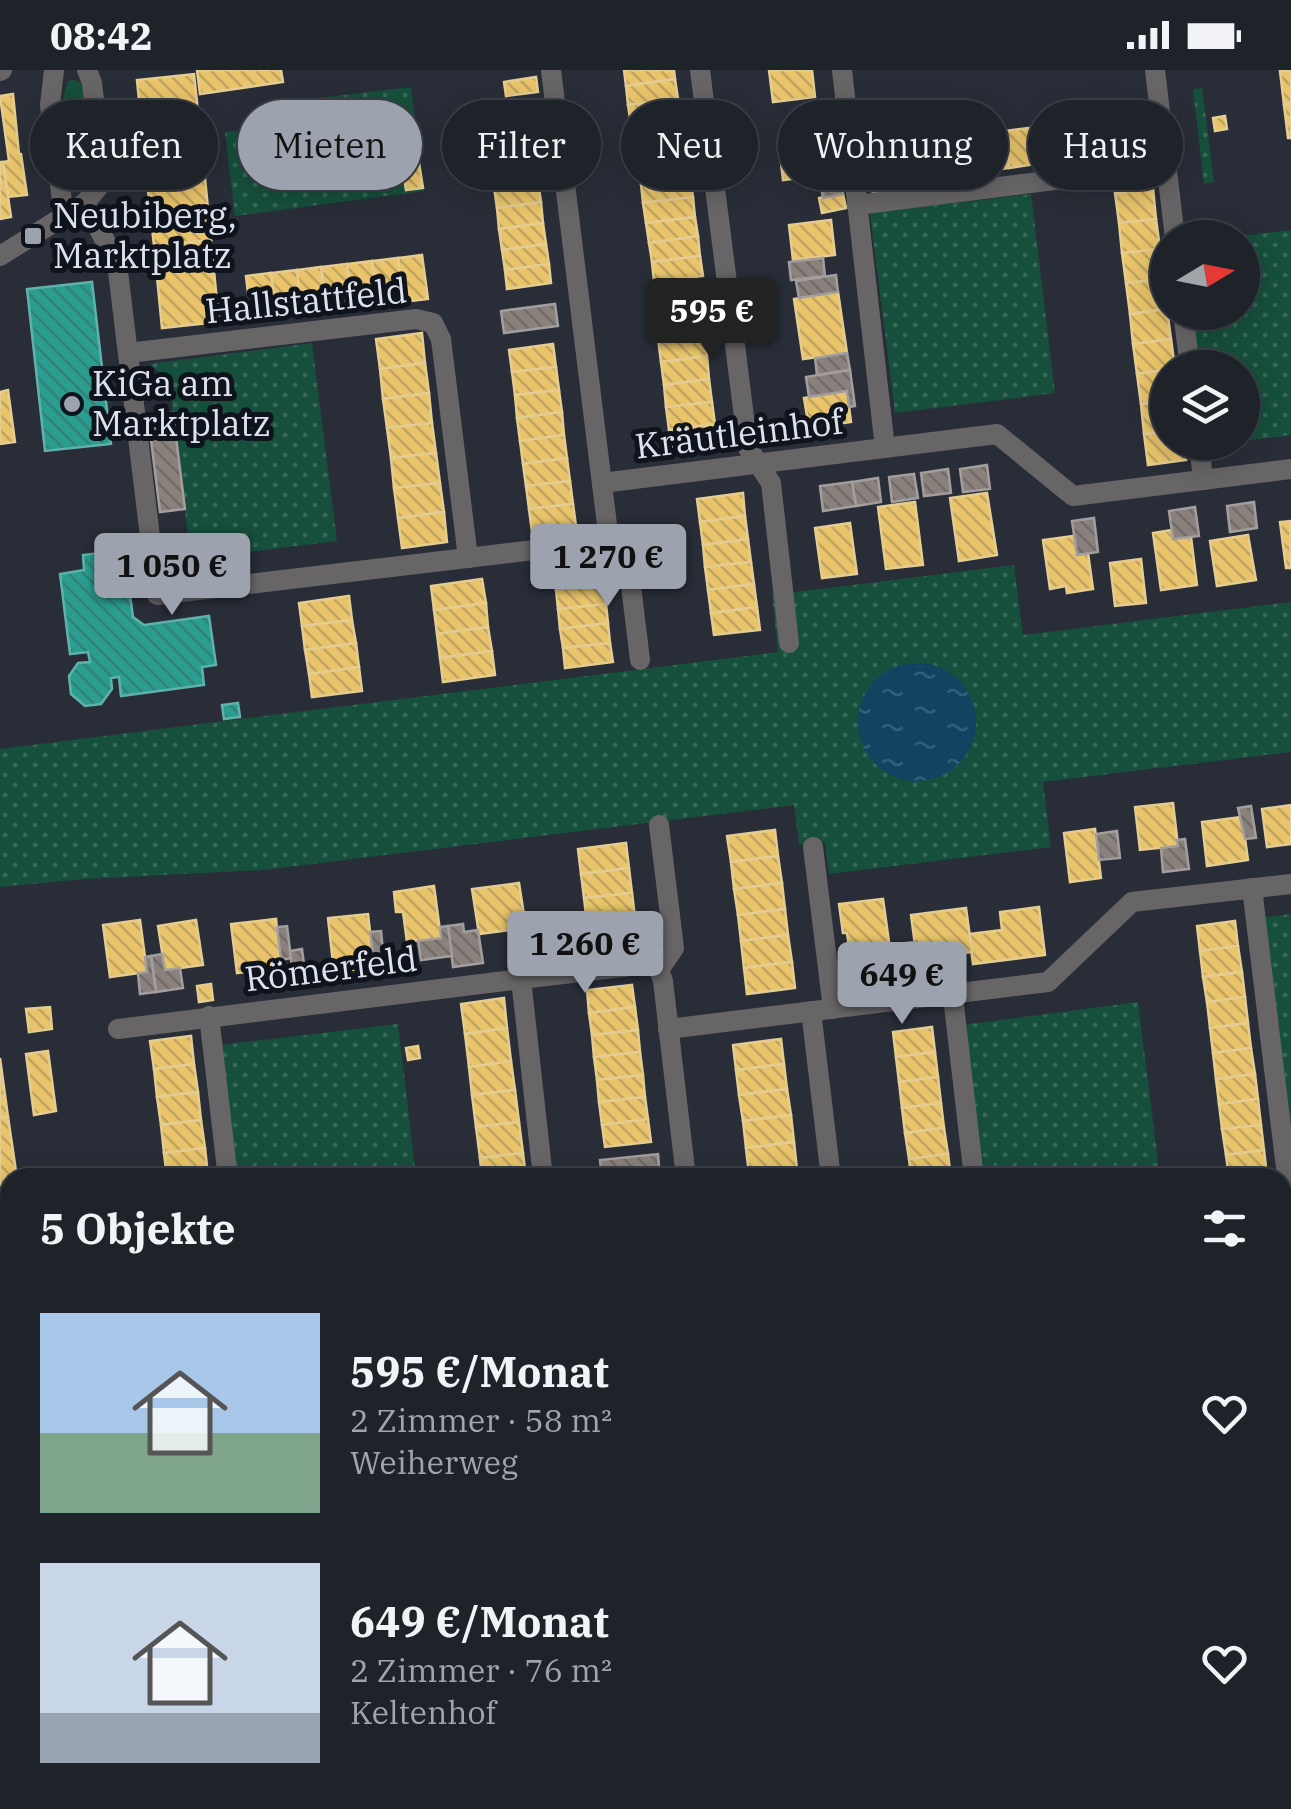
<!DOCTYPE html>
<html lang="de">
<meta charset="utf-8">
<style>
:root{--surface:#1e2229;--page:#2b2f35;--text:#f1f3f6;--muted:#a1a4a8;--line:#3c3f46;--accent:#9da3ae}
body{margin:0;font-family:"IBM Plex Serif",serif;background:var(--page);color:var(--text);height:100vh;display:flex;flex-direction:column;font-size:38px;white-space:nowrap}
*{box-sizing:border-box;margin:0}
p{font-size:32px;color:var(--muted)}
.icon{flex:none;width:55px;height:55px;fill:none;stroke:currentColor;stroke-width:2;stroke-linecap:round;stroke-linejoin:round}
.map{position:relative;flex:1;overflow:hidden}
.sheet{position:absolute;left:0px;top:1098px;width:1292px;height:642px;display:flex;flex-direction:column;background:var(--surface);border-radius:30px 30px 0 0;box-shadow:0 5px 25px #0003,0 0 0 2px var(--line)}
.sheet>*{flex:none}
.guide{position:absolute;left:30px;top:30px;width:1232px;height:90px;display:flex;gap:20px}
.needle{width:65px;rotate:80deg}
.controls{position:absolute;left:1150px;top:150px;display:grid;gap:20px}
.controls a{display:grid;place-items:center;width:110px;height:110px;border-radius:50%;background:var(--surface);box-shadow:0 5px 25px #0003,0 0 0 2px var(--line);font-size:50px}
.price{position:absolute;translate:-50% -85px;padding:0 22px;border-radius:10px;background:var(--accent);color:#111;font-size:32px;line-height:65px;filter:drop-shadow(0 2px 5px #0008)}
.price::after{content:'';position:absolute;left:50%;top:60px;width:30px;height:22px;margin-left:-15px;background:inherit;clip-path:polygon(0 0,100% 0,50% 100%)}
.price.current{background:#222;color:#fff}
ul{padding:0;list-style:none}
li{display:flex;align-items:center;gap:30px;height:250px;padding:0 40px}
li span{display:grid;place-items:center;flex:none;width:280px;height:200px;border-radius:0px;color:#555}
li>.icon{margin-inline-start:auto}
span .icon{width:120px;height:120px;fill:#fffc;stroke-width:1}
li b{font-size:42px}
h2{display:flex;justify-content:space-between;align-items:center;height:120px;padding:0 40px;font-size:42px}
.pill{padding:0 35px;border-radius:45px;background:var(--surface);box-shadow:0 5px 25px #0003,0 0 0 2px var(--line);font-size:35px;line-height:90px}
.pill.current{background:var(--accent);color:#111}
.status{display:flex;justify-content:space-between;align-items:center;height:70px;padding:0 50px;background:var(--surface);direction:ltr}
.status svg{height:28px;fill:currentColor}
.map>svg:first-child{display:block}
.grass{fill:#164f3c}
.park{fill:url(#park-dots)}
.water{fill:url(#water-ripples)}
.homes{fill:url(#homes-back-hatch);stroke:#e5cd92;stroke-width:2.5}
.schools{fill:url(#schools-back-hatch);stroke:#5fb2ac;stroke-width:2.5}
.industry{fill:url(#industry-back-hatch);stroke:#a39e9e;stroke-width:2.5}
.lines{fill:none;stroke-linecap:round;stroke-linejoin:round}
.minor{stroke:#686567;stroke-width:20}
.poi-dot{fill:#9da3ae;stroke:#0f141c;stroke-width:4}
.labels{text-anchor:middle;stroke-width:10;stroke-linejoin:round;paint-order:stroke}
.poi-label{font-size:35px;fill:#dce3ee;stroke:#0f141c;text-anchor:start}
.street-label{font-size:35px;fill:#dce3ee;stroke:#0f141c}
</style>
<div class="status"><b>08:42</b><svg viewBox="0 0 49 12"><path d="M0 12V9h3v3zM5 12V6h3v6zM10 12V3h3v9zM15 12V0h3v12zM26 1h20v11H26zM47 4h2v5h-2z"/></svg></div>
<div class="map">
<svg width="1291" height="1739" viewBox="0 0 1291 1739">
<defs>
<pattern id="park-dots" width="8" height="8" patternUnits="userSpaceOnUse" patternTransform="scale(2.5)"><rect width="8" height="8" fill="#164f3c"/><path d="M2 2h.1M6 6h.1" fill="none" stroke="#376858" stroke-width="1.8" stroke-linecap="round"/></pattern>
<pattern id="water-ripples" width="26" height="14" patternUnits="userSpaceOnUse" patternTransform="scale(2.5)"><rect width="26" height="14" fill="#124461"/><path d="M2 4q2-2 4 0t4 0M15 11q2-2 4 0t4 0" fill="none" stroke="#345f78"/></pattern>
<pattern id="homes-back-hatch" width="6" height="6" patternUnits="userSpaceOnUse" patternTransform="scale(2.5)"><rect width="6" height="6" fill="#e9c46a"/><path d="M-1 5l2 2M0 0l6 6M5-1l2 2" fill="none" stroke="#bfa461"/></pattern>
<pattern id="schools-back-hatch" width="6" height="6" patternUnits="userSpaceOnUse" patternTransform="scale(2.5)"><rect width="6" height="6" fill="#2a9d8f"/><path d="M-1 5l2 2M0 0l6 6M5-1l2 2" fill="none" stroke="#318279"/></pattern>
<pattern id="industry-back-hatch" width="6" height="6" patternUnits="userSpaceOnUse" patternTransform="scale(2.5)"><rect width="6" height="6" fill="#8a817c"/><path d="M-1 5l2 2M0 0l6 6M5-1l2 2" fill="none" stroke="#716c69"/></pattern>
</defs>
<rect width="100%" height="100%" fill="#282d37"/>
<g class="grass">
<polygon points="75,10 84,15 92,93 91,104 75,111 71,105 61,36 68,11"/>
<polygon points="771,1730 1278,1730 1278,1739 772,1739"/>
</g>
<g class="park">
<polygon points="411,17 424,121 235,146 225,62 277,56 275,33"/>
<polygon points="1202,18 1214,112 1204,114 1193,19"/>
<polygon points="1031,124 1055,323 895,343 870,143"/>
<polygon points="1291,160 1291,365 1243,371 1242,298 1199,297 1192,243 1242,242 1242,168 1233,167"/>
<polygon points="312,273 337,471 191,489 169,312 150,294"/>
<polygon points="1014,495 1023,565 1291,532 1291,682 1043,712 1051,777 829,804 825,772 799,775 794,735 263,800 85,809 0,817 0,679 778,582 772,525"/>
<polygon points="1291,844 1291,1056 1265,847"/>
<polygon points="1138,932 1160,1107 981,1107 962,955"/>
<polygon points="398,954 416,1107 236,1107 220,975"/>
</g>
<circle class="water" cx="917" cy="652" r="59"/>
<g class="homes">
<polygon points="197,0 281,0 283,12 200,24"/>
<polygon points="624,0 674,0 675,9 626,16"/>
<polygon points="769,0 812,0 815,27 773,32"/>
<polygon points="1291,0 1291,34 1284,35 1280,1"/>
<polygon points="194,4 203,87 145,93 137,10"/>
<polygon points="536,7 538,22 506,26 504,12"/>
<polygon points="675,9 678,29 628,35 626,16"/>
<polygon points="13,24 19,84 21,84 27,125 8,127 3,92 9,91 0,26"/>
<polygon points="678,29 680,48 631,55 628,35"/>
<polygon points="527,32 530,50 486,56 483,38"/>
<polygon points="1291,34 1291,68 1288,68 1284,35"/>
<polygon points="1225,46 1227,59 1215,61 1213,48"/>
<polygon points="680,48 683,68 634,74 631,55"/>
<polygon points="1105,49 1109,85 1076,89 1071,53"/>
<polygon points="530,50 532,70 489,76 486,56"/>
<polygon points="1071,53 1076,89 1042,93 1038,57"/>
<polygon points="1038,57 1042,93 1009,98 1004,61"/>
<polygon points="752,59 753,68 735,71 734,62"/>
<polygon points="1004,61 1009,98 975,102 971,66"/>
<polygon points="734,62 740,104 725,106 720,63"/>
<polygon points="971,66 975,102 942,106 937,70"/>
<polygon points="683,68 686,88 637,94 634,74"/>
<polygon points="532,70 535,90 491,96 489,76"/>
<polygon points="820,70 824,105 783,110 779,75"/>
<polygon points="937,70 942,106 908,110 904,74"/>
<polygon points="203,87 211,170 154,176 145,93"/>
<polygon points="688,87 690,107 641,114 638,94"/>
<polygon points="535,90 538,111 494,117 491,96"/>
<polygon points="0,92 3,92 11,147 0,149"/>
<polygon points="419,93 423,118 406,120 402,95"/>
<polygon points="690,107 693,127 643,133 641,114"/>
<polygon points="538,111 541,132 497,138 494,117"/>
<polygon points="1153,118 1156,149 1119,153 1115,123"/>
<polygon points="843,124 846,138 822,143 819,128"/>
<polygon points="693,127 695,147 646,153 643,133"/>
<polygon points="541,132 543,153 499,159 497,138"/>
<polygon points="695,147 698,166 649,173 646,153"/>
<polygon points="1156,149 1160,179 1122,183 1119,153"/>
<polygon points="831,150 835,185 793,190 789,155"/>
<polygon points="543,153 546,174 502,180 499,159"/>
<polygon points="698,166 700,186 652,192 649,173"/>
<polygon points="211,170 219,252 162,258 154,176"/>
<polygon points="546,174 549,194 505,200 502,180"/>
<polygon points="1160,179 1164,209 1126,213 1122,183"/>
<polygon points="422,185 428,229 402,232 398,188"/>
<polygon points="700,186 703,206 654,212 652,192"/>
<polygon points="398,188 402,232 377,235 372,191"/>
<polygon points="372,191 377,235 352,238 347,194"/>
<polygon points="347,194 352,238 327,241 321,197"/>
<polygon points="549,194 551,213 507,219 505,200"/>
<polygon points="321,197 327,241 301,243 297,200"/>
<polygon points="297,200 301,243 276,246 271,203"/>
<polygon points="271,203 276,246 251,249 246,206"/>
<polygon points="1164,209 1167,239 1130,244 1126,213"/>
<polygon points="838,222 847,283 803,289 794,229"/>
<polygon points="1167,239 1171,269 1133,274 1130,244"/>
<polygon points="701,241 704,264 658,269 655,247"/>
<polygon points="422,263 425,293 380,299 376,269"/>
<polygon points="704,264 707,286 661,292 658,269"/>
<polygon points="1171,269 1175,298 1137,304 1133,274"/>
<polygon points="553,274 556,297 512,302 509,280"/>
<polygon points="707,286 709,309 664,315 661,292"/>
<polygon points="425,293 429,323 383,329 380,299"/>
<polygon points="556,297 559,320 515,325 512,302"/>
<polygon points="1168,300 1168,331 1141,334 1137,304"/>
<polygon points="709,309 712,332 666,337 664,315"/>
<polygon points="8,320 15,372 0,374 0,322"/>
<polygon points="559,320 562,342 517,348 515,325"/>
<polygon points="847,321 851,352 809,358 804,328"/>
<polygon points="429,323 432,353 387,358 383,329"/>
<polygon points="1168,331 1168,362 1144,364 1141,334"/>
<polygon points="712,332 715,354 669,360 666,337"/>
<polygon points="562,342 564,365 520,371 517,348"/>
<polygon points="432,353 436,383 391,388 387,358"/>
<polygon points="715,354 718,377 672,383 669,360"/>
<polygon points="1168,362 1168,372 1184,372 1186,390 1148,395 1144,364"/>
<polygon points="564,365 567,388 523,394 520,371"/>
<polygon points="436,383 440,413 394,418 391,388"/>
<polygon points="567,388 570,411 526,416 523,394"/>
<polygon points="570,411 573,434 529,439 526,416"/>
<polygon points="440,413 444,442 398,448 394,418"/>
<polygon points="743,423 745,446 700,452 697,429"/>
<polygon points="987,423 997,485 959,491 950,428"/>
<polygon points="915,432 923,495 886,499 878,437"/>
<polygon points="573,434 576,456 532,462 529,439"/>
<polygon points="444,442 447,472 402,478 398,448"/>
<polygon points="745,446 748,469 703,475 700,452"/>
<polygon points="1290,451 1291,498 1286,498 1280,452"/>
<polygon points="850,453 857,504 822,508 815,458"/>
<polygon points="1172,460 1173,469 1191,467 1197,515 1161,520 1153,463"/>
<polygon points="1248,465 1256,510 1217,516 1210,471"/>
<polygon points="1074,466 1077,485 1088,483 1093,519 1067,523 1066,516 1050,519 1043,470"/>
<polygon points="748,469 751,492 705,497 703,475"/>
<polygon points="1141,489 1146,533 1115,536 1110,493"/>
<polygon points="751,492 754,514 708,520 705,497"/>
<polygon points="601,495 603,514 556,520 554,500"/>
<polygon points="482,509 486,533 434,540 431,516"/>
<polygon points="603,514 606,534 558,539 556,520"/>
<polygon points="754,514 757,537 711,543 708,520"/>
<polygon points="349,526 352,550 302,556 299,533"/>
<polygon points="486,533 488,557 437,564 434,540"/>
<polygon points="606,534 608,553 560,559 558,539"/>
<polygon points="757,537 760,560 714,565 711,543"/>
<polygon points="352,550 356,573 305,580 302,556"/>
<polygon points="608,553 610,573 563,578 560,559"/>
<polygon points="488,557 492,581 440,588 437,564"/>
<polygon points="356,573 359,597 309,604 305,580"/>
<polygon points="610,573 613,592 565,598 563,578"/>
<polygon points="492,581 495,605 443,612 440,588"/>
<polygon points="359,597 362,621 312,627 309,604"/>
<polygon points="1173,733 1178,776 1140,780 1135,737"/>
<polygon points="1291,735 1291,774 1267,777 1262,739"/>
<polygon points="1242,747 1248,790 1207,796 1202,752"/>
<polygon points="1095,759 1101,808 1070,812 1064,763"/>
<polygon points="775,760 778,786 731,792 727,766"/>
<polygon points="626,773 629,798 581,804 578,779"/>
<polygon points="778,786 782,813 734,819 731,792"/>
<polygon points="629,798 632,823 584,828 581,804"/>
<polygon points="519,813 526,858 479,864 472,819"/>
<polygon points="782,813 785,839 738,845 734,819"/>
<polygon points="434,816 441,868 407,872 403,842 396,842 394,822"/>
<polygon points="632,823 635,847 587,853 584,828"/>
<polygon points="883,829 889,872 849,877 847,863 843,863 839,834"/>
<polygon points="1039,837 1045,885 973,894 969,864 1002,860 1000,842"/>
<polygon points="966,838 972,882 917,890 911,845"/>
<polygon points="785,839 788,865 741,871 738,845"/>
<polygon points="368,844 374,897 334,902 328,848"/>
<polygon points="635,847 638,872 590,878 587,853"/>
<polygon points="276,849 281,898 237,903 231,854"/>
<polygon points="140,850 147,902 110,907 103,855"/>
<polygon points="196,850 203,895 165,900 158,856"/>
<polygon points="1235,851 1238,876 1200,881 1197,856"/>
<polygon points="788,865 792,892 744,898 741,871"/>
<polygon points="1238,876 1242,902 1203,907 1200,881"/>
<polygon points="792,892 795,918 747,924 744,898"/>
<polygon points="273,901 275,916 253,918 252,903"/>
<polygon points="1242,902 1245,927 1207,932 1203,907"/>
<polygon points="211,914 213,930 199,932 197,916"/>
<polygon points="632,915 635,937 589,943 587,920"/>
<polygon points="1245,927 1248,953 1210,958 1207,932"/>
<polygon points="504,928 507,958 465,964 461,934"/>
<polygon points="50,937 52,959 29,962 26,939"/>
<polygon points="635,937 638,960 592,965 589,943"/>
<polygon points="1248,953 1251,978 1213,983 1210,958"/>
<polygon points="932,957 935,982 896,987 893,962"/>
<polygon points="507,958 511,991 469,997 465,964"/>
<polygon points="638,960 640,982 594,987 592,965"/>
<polygon points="191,966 194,994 154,999 150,971"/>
<polygon points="781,969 784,994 736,1000 733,975"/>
<polygon points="418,976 420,988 408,990 406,978"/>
<polygon points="1251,978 1255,1004 1216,1009 1213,983"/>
<polygon points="48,981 56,1041 34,1045 26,984"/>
<polygon points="640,982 643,1005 597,1010 594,987"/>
<polygon points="935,982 938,1007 899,1012 896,987"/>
<polygon points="0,988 8,1047 0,1048"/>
<polygon points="511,991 515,1020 472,1025 469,997"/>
<polygon points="194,994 198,1022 157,1027 154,999"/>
<polygon points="784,994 787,1019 739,1025 736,1000"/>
<polygon points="1255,1004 1258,1029 1219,1034 1216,1009"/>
<polygon points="643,1005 645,1027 599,1032 597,1010"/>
<polygon points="938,1007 941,1033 902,1038 899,1012"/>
<polygon points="787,1019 791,1045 743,1051 739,1025"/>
<polygon points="515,1020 519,1052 476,1057 472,1025"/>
<polygon points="198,1022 201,1050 161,1055 157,1027"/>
<polygon points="645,1027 648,1049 602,1055 599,1032"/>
<polygon points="1258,1029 1261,1055 1222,1059 1219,1034"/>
<polygon points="941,1033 944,1058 905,1063 902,1038"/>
<polygon points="791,1045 794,1072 746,1078 743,1051"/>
<polygon points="8,1047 17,1108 10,1108 10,1121 0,1122 0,1048"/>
<polygon points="648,1049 651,1072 605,1077 602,1055"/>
<polygon points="201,1050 205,1078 164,1083 161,1055"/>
<polygon points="519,1052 523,1083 480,1088 476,1057"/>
<polygon points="1261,1055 1264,1080 1226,1085 1222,1059"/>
<polygon points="944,1058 948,1084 909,1089 905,1063"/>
<polygon points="794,1072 797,1099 749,1105 746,1078"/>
<polygon points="205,1078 208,1105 167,1108 164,1083"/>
<polygon points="1264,1080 1267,1106 1229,1108 1226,1085"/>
<polygon points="523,1083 526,1108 482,1108 480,1088"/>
<polygon points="948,1084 951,1108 911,1108 909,1089"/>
<polygon points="797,1099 798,1108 750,1108 749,1105"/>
<polygon points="10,1121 10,1201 0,1203 0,1122"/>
<polygon points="10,1201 10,1276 0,1278 0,1203"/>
<polygon points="10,1276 10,1354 0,1355 0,1278"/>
<polygon points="1291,1340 1291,1373 1284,1374 1282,1341"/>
<polygon points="10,1354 10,1422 0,1424 0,1355"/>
<polygon points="4,1612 10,1612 10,1730 59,1730 60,1739 8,1739"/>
<rect x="300" y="1730" width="49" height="9"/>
<polygon points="433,1730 481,1730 481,1739 434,1739"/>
<rect x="568" y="1730" width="47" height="9"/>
<polygon points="647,1730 665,1730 666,1739 647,1739"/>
</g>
<g class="schools">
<polygon points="92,212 111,374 45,381 27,219"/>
<polygon points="124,480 133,547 144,555 209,546 216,595 202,597 204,615 121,626 119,607 111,608 112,619 101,634 85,636 71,624 69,606 78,593 90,592 88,582 70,584 60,504 84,500 83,485"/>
<polygon points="238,633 240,647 224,649 222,635"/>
</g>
<g class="industry">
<polygon points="886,44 895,121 873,124 863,46"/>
<polygon points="841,114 843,124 823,128 821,117"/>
<polygon points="823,188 825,206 791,210 789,192"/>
<polygon points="836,205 838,222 799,228 796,211"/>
<polygon points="555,234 558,256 504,263 501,241"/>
<polygon points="847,283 850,300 817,305 815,288"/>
<polygon points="850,300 855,336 849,337 847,321 809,327 806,307"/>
<polygon points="173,343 185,439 160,442 148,346"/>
<polygon points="987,395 990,419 963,422 960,399"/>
<polygon points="948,399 951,423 924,426 921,403"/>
<polygon points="914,404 918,428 892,432 889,407"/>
<polygon points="878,408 881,432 856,436 852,412"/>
<polygon points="852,412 856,436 823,441 820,416"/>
<polygon points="1254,432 1257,458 1230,462 1227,436"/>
<polygon points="1195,437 1199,466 1173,469 1169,441"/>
<polygon points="1094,448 1098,482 1077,485 1072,451"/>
<polygon points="1251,736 1256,768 1245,769 1238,738"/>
<polygon points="1117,761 1120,788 1099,790 1096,764"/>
<polygon points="1185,769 1189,799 1163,802 1161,778 1178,776 1177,770"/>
<polygon points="463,854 464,862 478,860 483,893 453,897 448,856"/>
<polygon points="287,856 291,888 281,890 277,857"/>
<polygon points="448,856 452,886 421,890 418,871 441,868 440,857"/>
<polygon points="381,861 384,891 374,892 370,862"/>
<polygon points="914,872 918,899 888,903 884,876"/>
<polygon points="302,879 305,903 293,905 290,881"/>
<polygon points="162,884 165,900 180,898 183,918 156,922 151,886"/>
<polygon points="151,886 156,922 140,924 138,903 147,902 145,887"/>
<polygon points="658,1084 660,1108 602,1108 600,1090"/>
</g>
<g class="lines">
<g class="minor">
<polyline points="54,0 50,35 64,147"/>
<polyline points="551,0 609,471 627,483 640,590"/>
<polyline points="700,0 748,378 771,413 789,573"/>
<polyline points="842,0 885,378"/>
<polyline points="1155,0 1175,168"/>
<polyline points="0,1 2,0"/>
<polyline points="85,133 117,193 157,525 609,471"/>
<polyline points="857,135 1166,96"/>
<polyline points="0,186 85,133 100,115 101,90 92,13 87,0"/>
<polyline points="1183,242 1190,298"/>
<polyline points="128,283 416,249 433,253 441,269 468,488"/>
<polyline points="1199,372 1203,410"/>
<polyline points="602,413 997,364 1073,426 1291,399"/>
<polyline points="659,755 674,878 659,900 663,911 686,1108"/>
<polyline points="813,777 833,939"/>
<polyline points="1252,818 1291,1139"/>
<polyline points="521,909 648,894 659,900"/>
<polyline points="953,927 974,1108"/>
<polyline points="811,941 831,1108"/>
<polyline points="209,946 228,1108"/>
<polyline points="118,959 521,909 543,1108"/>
<polyline points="668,959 1048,912 1132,832 1291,814"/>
<polyline points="1282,1262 1291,1261"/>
<polyline points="0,1531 10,1534"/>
<polyline points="732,1730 733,1739"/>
</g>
</g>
<g class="poi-dot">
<rect x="23" y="156" width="20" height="20" rx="5"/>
<circle cx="72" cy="334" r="10"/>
</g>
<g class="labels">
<g class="poi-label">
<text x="53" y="158">Neubiberg,<tspan x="53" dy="40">Marktplatz</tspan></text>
<text x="92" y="326">KiGa am<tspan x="92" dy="40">Marktplatz</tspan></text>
</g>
<g class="street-label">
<text transform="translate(306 231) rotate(-6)" y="12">Hallstattfeld</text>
<text transform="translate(739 364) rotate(-7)" y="12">Kräutleinhof</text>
<text transform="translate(331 899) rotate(-7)" y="12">Römerfeld</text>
</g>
</g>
</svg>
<div class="controls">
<a><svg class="needle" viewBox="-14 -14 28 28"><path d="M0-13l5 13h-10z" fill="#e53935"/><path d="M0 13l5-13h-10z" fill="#a1a4a8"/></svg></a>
<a><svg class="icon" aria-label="layers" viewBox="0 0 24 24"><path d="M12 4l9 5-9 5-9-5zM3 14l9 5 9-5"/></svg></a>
</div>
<b class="price current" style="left:712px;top:293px">595 €</b>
<b class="price" style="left:608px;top:539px">1 270 €</b>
<b class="price" style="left:172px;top:548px">1 050 €</b>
<b class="price" style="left:585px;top:926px">1 260 €</b>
<b class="price" style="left:902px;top:957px">649 €</b>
<div class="guide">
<a class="pill">Kaufen</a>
<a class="pill current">Mieten</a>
<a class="pill">Filter</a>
<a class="pill">Neu</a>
<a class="pill">Wohnung</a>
<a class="pill">Haus</a>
</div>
<section class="sheet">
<h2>5 Objekte<svg class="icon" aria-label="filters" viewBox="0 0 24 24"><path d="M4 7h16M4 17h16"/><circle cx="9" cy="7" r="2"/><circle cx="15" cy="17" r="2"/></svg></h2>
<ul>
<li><span style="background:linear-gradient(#a9c7e8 60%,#7fa58c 0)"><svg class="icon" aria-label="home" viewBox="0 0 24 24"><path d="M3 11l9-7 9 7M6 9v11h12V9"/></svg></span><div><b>595 €/Monat</b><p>2 Zimmer · 58 m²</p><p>Weiherweg</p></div><svg class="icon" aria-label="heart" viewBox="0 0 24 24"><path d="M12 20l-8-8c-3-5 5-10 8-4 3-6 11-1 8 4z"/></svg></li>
<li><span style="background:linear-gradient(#c9d6e8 75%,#9aa5b1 0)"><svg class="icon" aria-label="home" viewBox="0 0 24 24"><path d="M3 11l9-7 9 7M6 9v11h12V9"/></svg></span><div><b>649 €/Monat</b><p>2 Zimmer · 76 m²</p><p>Keltenhof</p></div><svg class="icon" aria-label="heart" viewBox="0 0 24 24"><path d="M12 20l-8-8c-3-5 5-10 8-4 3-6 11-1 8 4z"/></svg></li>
</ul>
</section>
</div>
